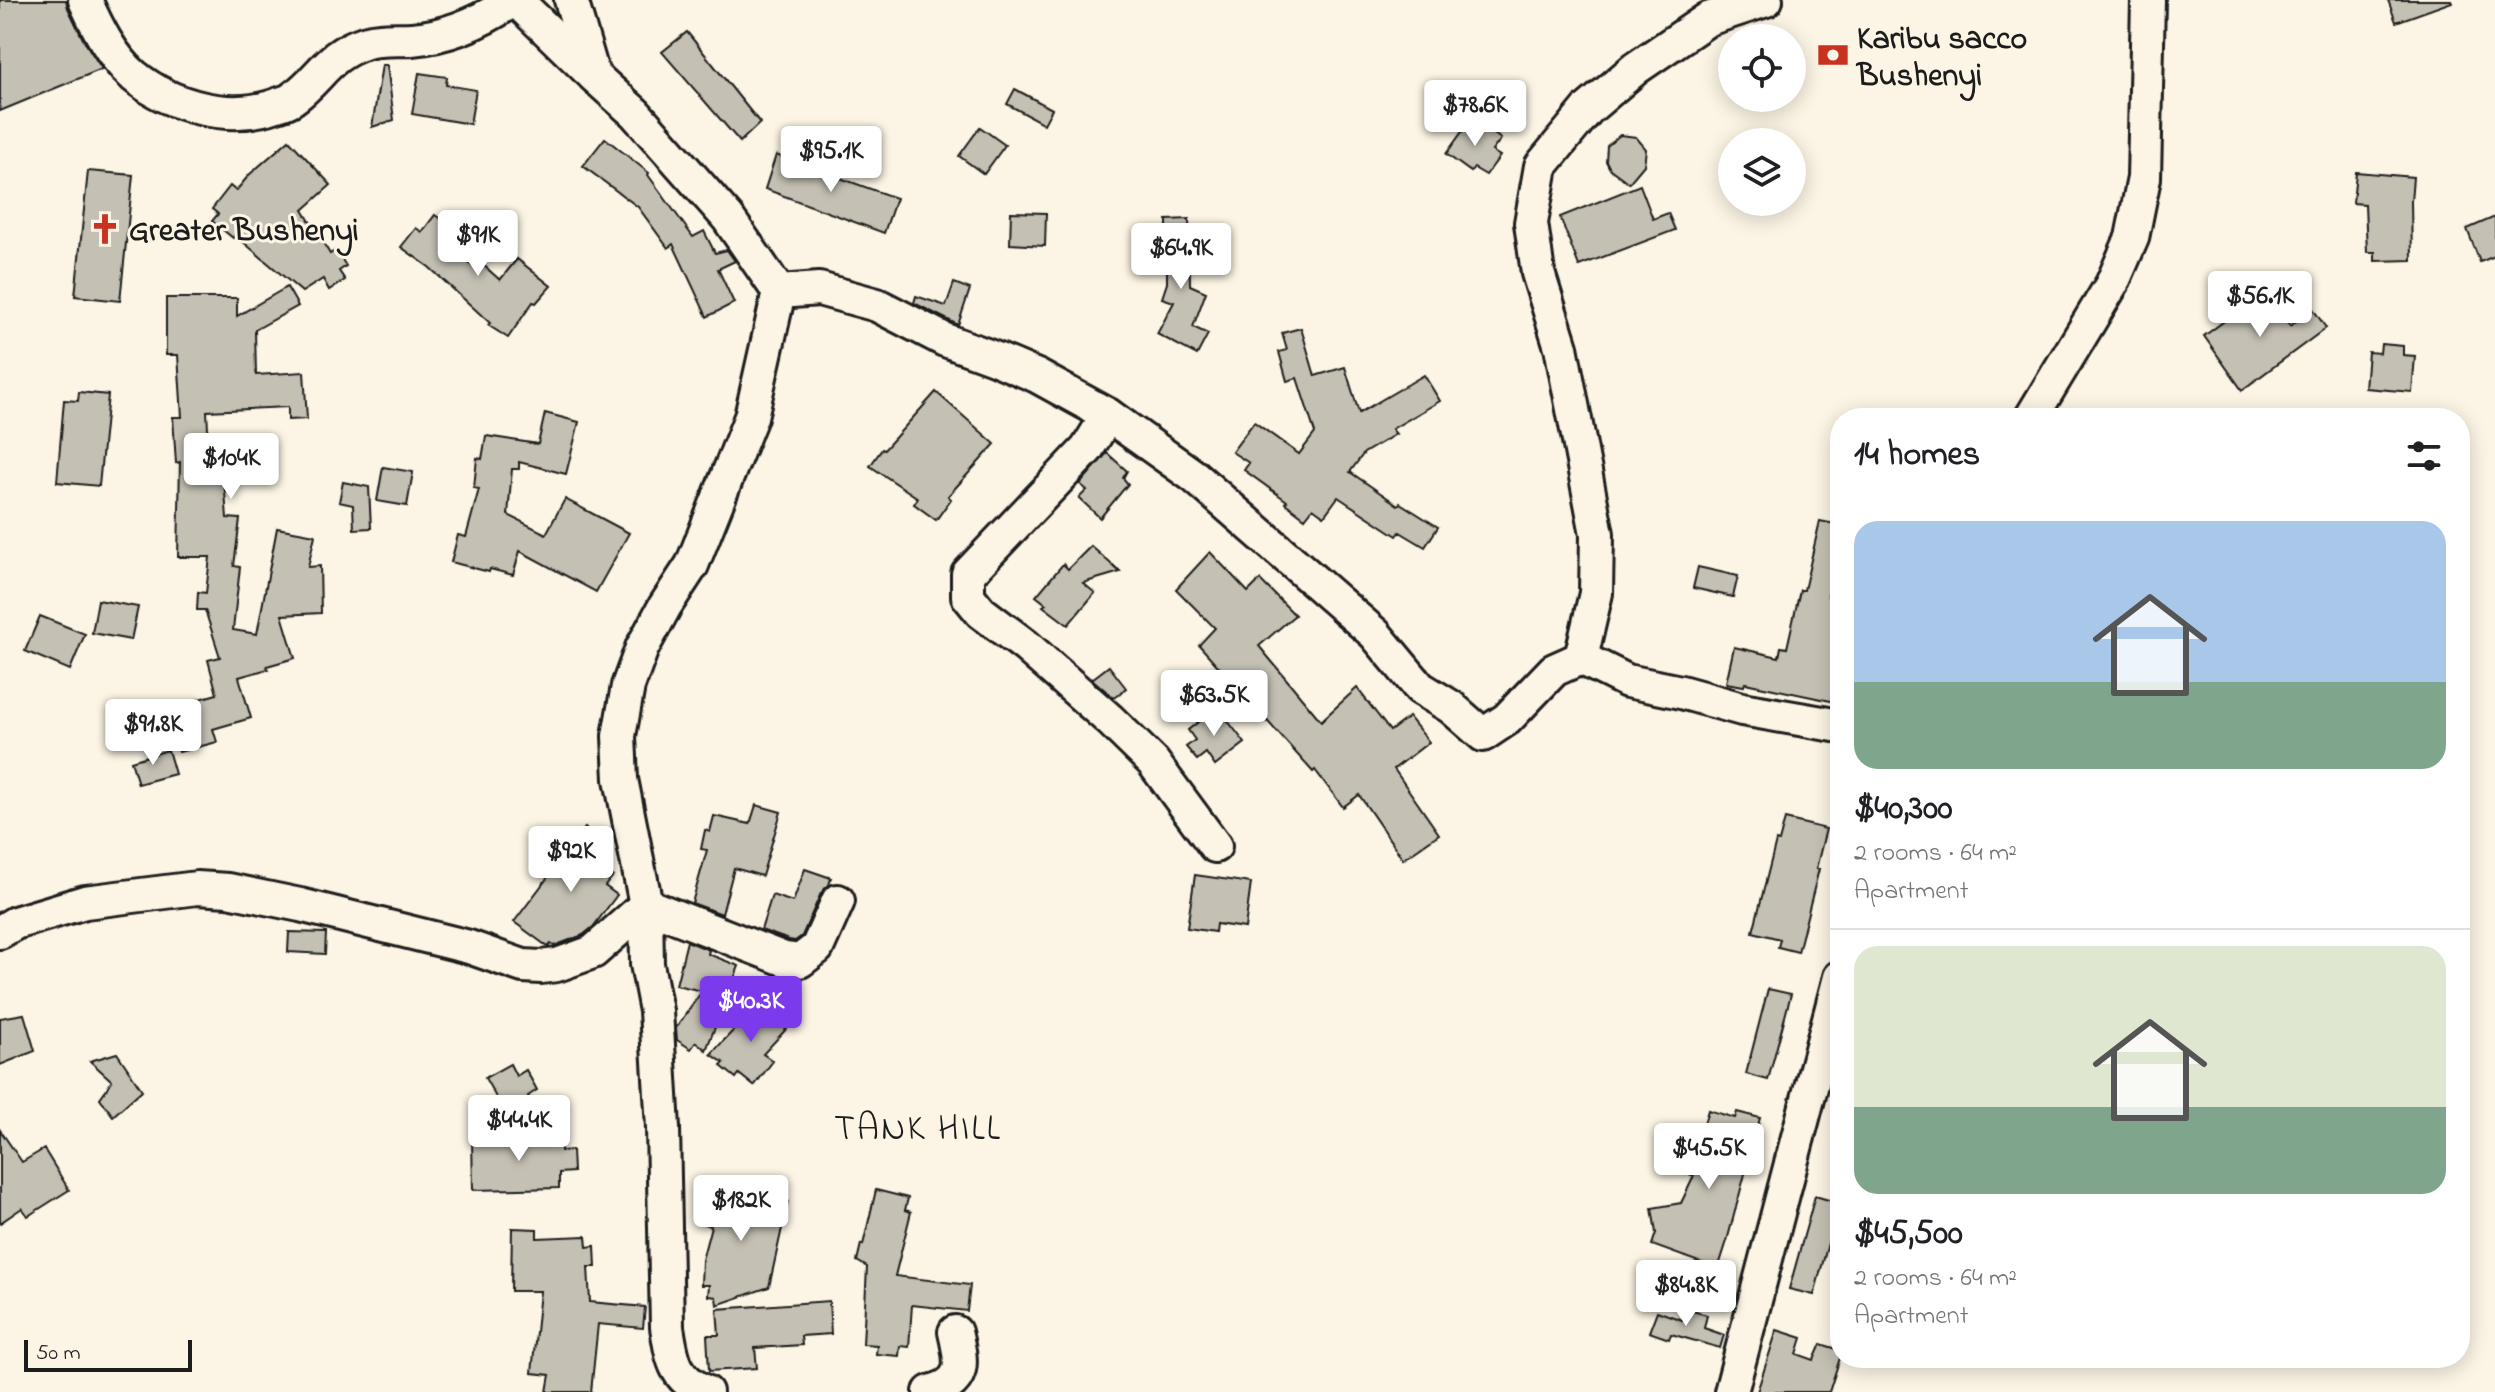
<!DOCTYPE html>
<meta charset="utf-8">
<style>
:root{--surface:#fff;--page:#f6f6f6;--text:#202124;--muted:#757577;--line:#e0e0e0;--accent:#7c3aed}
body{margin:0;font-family:"Indie Flower",sans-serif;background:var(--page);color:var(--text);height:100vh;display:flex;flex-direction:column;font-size:30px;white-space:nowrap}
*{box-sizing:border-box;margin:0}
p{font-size:26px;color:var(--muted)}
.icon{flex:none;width:44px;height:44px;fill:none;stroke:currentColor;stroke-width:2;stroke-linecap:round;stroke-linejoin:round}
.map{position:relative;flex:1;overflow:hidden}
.details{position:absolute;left:1830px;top:408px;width:640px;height:960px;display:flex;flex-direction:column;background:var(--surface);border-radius:32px;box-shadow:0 4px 20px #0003}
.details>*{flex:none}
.buttons{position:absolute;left:1718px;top:24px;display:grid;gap:16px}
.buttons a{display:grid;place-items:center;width:88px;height:88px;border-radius:50%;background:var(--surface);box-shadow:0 4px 20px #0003;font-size:40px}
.scale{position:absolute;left:24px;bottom:20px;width:168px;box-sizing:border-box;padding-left:8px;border:4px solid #1c1c1c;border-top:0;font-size:22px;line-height:28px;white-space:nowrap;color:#1c1c1c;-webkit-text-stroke:6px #fcf5e5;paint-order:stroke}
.price{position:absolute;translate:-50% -68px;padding:0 18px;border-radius:8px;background:#fff;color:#222;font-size:26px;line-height:52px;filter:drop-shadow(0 2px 4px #0008)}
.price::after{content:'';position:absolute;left:50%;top:48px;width:24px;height:18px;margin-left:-12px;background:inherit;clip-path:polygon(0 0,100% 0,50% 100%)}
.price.selected{background:var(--accent);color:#fff}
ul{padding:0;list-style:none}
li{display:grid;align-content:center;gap:16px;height:424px;padding:0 24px}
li+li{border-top:2px solid var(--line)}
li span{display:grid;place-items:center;height:248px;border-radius:24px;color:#555}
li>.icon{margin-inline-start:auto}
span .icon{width:144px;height:144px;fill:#fffc;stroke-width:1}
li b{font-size:34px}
h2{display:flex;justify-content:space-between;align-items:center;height:96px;padding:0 24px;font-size:34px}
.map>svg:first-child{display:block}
.building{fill:#c4c0b3;stroke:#1c1c1c;stroke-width:2}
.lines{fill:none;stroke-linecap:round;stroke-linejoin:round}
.minor-casing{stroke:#1c1c1c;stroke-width:38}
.minor{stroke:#fcf5e5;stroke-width:32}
.labels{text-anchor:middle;stroke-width:6;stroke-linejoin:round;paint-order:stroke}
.poi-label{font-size:32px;font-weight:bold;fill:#1c1c1c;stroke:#fcf5e5;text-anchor:start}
.quarter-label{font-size:36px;letter-spacing:2px;fill:#1c1c1c;stroke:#fcf5e5}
</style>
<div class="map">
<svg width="2495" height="1392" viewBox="0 0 2495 1392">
<rect width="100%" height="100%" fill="#fcf5e5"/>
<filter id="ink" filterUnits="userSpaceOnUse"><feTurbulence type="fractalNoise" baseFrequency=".0125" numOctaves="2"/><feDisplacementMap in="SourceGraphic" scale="16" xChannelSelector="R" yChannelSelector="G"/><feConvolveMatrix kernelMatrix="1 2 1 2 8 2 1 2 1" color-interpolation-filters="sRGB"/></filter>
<g filter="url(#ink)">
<g class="building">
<polygon points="0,0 66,0 68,8 83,39 102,69 0,111"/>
<polygon points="2388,0 2451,0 2452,2 2396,22"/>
<polygon points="687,32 760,123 740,142 662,52"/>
<polygon points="382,65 387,65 394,120 372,127"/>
<polygon points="419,73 447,77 446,85 476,90 470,124 412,114"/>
<polygon points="1015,89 1052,109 1044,124 1007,104"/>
<polygon points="1472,118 1501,139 1492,151 1500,156 1486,175 1474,168 1471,172 1446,154"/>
<polygon points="980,127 1005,145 984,174 959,156"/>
<polygon points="1620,135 1636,137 1646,149 1644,165 1629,183 1610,169 1606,161 1607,146"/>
<polygon points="605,138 649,173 648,175 693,237 704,231 715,253 727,250 735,261 718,269 734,303 707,317 673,244 668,248 638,207 583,166"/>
<polygon points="289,140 331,185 303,210 330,254 336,250 346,266 339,271 345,280 329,290 323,279 302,292 235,235 233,238 212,221 218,214 212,209 230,186 236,191 249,175"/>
<polygon points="776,155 896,198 884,233 765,189"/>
<polygon points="88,171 133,175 120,301 75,296"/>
<polygon points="2356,172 2413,177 2411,201 2412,260 2375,261 2375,252 2367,252 2365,204 2353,203"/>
<polygon points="1640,185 1653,219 1668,213 1675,230 1579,266 1560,217"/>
<polygon points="1011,212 1046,213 1045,246 1010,244"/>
<polygon points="435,215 460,233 450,246 477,270 482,264 500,280 517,259 551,286 536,303 533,302 508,338 488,325 490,323 429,267 401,247 416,228 422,232"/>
<polygon points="2495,217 2495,256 2480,262 2467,229"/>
<polygon points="1189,219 1190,285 1206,292 1193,327 1208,334 1197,355 1157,334 1174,302 1162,298 1167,283 1167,220"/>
<polygon points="954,283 970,289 958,325 914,303 916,296 946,306"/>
<polygon points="287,287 298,306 255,330 256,375 304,372 307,419 288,420 288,407 207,411 210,465 223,465 227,518 240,519 234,566 240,567 233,630 257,634 277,528 315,535 308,567 320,566 321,613 282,615 295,658 267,666 268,669 239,677 251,718 213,729 217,742 179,752 167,708 217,694 208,660 220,657 205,610 197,610 198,592 206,593 210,557 178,557 180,462 176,463 173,417 182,417 178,355 166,355 166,298 237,298 237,316"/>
<polygon points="2265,291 2290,326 2313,309 2326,328 2242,390 2204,336"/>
<polygon points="1301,328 1315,376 1345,367 1359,413 1424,375 1440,401 1392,429 1396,434 1364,453 1350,472 1398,505 1400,503 1438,527 1425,547 1400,532 1397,536 1338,497 1324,516 1313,508 1305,518 1285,503 1287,501 1244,470 1249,463 1232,452 1254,422 1299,454 1315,433 1297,378 1287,381 1279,352 1287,350 1282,333"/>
<polygon points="2381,344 2403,346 2403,355 2415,356 2412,392 2365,388 2368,352 2380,353"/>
<polygon points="79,392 108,395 99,486 57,482 64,400 78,401"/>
<polygon points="936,392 995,444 948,496 951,499 936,520 914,504 918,498 870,466 882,449 884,450"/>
<polygon points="545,413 579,422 566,474 519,462 519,469 512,469 508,515 546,534 565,499 629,533 596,592 520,551 513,575 490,569 489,572 451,562 458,535 466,537 479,489 474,488 477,458 482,459 486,436 538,444"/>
<polygon points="1107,453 1127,471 1123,478 1128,484 1100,518 1079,498 1087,490 1080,484"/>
<polygon points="383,467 413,472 407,506 377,501"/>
<polygon points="343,482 369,487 371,528 354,529 353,505 339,502"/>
<polygon points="1820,521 1840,525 1840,548 1828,596 1840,598 1840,703 1745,683 1744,686 1726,683 1734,647 1779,657 1781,647 1787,648 1800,590 1804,590"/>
<polygon points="1091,546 1120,572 1083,583 1095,593 1068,625 1043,606 1046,604 1036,596 1063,564 1068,569"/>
<polygon points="1210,552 1248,592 1260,580 1295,615 1259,646 1321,721 1357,688 1390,731 1409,717 1429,742 1394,769 1439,834 1403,859 1359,795 1343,807 1315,770 1313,772 1199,645 1215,628 1176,589"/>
<polygon points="1698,567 1738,576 1733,597 1693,588"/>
<polygon points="98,600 138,607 131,640 92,633"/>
<polygon points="40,616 85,634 70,670 25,651"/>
<polygon points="1109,666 1126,688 1114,698 1092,679"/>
<polygon points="1217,707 1245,743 1215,766 1206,753 1197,760 1186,747 1195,740 1188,730"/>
<polygon points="168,750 175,774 138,784 131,761"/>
<polygon points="756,805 781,812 762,876 734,868 722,914 692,903 707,850 701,849 705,830 710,832 714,816 750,824"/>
<polygon points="1785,819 1826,829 1816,869 1819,869 1798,952 1778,947 1780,939 1753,932 1776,841 1779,842"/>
<polygon points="585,828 611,847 604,857 609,861 603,869 613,876 605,886 617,895 593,927 583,935 554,946 551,944 548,947 514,922"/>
<polygon points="805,869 831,878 829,885 821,893 802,936 795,941 789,940 761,930 772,895 793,902"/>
<polygon points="1195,875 1251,883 1245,928 1216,924 1215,932 1187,928"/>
<polygon points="289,932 326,933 325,954 288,952"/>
<polygon points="687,941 709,950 708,954 739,966 706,1050 696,1042 691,1049 677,1040 676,1028 702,991 676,985"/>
<polygon points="1768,989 1791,994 1768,1080 1746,1074"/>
<polygon points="762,1000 790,1025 763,1054 773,1061 754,1086 739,1074 736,1078 721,1066 724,1063 711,1054"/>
<polygon points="24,1014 35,1051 0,1065 0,1018"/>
<polygon points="117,1053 142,1090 113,1116 100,1098 112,1081 90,1061"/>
<polygon points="510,1064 516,1076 526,1070 537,1090 528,1096 535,1109 510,1122 485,1078"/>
<polygon points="1708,1110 1735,1118 1737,1112 1760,1118 1727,1241 1718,1269 1652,1245 1656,1233 1652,1208 1681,1203 1694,1176 1689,1174"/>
<polygon points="0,1130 22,1162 44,1149 69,1190 28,1216 22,1208 0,1223"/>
<polygon points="560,1136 561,1151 572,1150 573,1172 559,1173 559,1188 473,1190 472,1137"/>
<polygon points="722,1183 760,1192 760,1196 788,1201 769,1287 717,1305 716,1297 708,1296 709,1285 701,1285 702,1260 711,1226 704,1224 710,1201 717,1202"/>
<polygon points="876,1190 908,1198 905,1210 911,1212 895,1276 970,1285 967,1311 912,1305 909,1347 900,1346 899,1356 876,1354 877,1345 863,1344 867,1267 857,1261 861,1244 863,1245"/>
<polygon points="1815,1196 1839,1203 1814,1295 1789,1289"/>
<polygon points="512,1228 537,1229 537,1238 586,1236 587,1247 595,1246 596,1267 588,1267 590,1302 645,1307 643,1328 598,1324 591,1392 547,1392 550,1375 532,1373 540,1291 511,1291"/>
<polygon points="829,1301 831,1334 801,1336 802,1345 755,1348 757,1368 709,1371 707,1335 719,1335 717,1309"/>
<polygon points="1685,1309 1707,1315 1704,1328 1724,1335 1720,1348 1671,1334 1669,1339 1649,1332 1657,1311 1682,1320"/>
<polygon points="1777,1330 1802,1338 1797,1354 1814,1360 1821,1344 1840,1350 1840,1358 1829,1392 1757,1392"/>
</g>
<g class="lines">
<defs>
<g id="minor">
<path d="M85 0C97 27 111 56 134 76 172 107 230 122 277 105 282 103 289 102 293 98 321 78 327 55 364 43 378 38 397 40 412 39 448 36 483 21 513 0"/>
<polyline points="516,0 588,70"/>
<polyline points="571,0 593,75 635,113 728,218 779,292 819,289 877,305 945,340 994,358 1037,376 1108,415 1195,477 1375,634 1420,688 1451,707 1483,735 1507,719 1554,670 1581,658 1627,681 1681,692 1742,709 1840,726"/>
<polyline points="1108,415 1087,449 968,574 968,596 981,612 1026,646 1110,720 1153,762 1215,846"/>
<polyline points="2031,418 2112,284 2132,238 2144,178 2148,0"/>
<polyline points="1581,658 1596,593 1597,534 1561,347 1538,273 1531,223 1541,166 1588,109 1636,68 1708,19 1766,0"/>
<polyline points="0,932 15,923 85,902 197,888 228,890 300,905 469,947 523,966 541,967 557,965 593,952 646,905 784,959 800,961 817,948 838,901"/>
<path d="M706 1392C674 1379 672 1359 667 1327L663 1128 656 1011 647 964 646 905 621 779 619 736 628 686 642 648 665 606 692 565 751 417 779 292"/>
<path d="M930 1392C967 1383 962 1362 955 1332"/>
<polyline points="1731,1392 1840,977"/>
</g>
</defs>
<use href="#minor" class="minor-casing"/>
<use href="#minor" class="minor"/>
</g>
</g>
<defs>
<symbol id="bank-bare" viewBox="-9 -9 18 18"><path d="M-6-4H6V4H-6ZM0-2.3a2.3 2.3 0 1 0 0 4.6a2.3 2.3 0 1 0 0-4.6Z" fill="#c8321e" stroke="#fcf5e5" stroke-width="2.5" paint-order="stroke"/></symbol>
<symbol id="church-bare" viewBox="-9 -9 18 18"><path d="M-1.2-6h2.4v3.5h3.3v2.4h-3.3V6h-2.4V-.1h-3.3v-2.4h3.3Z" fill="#c8321e" stroke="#fcf5e5" stroke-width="2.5" paint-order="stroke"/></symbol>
</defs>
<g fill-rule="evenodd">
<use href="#bank-bare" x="1811" y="33" width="44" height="44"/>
<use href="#church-bare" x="83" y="207" width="44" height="44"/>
</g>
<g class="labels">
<g class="poi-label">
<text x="1857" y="48">Karibu sacco<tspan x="1857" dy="37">Bushenyi</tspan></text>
<text x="129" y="240">Greater Bushenyi</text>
</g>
<g class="quarter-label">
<text x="918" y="1139">TANK HILL</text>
</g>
</g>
</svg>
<div class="buttons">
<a><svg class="icon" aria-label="locate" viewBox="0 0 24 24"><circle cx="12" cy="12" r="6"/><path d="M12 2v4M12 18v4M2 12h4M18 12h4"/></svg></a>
<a><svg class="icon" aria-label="layers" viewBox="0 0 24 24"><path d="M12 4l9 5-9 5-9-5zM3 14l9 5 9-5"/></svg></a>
</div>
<div class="scale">50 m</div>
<b class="price" style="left:1475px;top:148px">$78.6K</b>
<b class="price" style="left:831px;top:194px">$95.1K</b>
<b class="price" style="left:478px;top:278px">$91K</b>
<b class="price" style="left:1181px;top:291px">$64.9K</b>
<b class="price" style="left:2260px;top:339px">$56.1K</b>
<b class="price" style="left:231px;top:501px">$104K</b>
<b class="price" style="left:1214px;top:738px">$63.5K</b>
<b class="price" style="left:153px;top:767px">$91.8K</b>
<b class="price" style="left:571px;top:894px">$92K</b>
<b class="price selected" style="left:751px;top:1044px">$40.3K</b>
<b class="price" style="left:519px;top:1163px">$44.4K</b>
<b class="price" style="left:1709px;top:1191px">$45.5K</b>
<b class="price" style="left:741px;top:1243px">$182K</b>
<b class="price" style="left:1686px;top:1328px">$84.8K</b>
<section class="details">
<h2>14 homes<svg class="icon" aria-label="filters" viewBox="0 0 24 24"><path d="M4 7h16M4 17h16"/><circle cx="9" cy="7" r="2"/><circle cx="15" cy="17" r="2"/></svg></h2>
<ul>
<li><span style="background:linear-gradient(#a9c7e8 65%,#7fa58c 0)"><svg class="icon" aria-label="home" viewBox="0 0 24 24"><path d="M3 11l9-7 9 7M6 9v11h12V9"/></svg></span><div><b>$40,300</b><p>2 rooms · 64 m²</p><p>Apartment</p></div></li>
<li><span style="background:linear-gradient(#dfe7d0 65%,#7fa58c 0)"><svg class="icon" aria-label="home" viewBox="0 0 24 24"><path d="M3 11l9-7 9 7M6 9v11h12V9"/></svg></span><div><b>$45,500</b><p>2 rooms · 64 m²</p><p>Apartment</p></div></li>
</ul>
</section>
</div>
